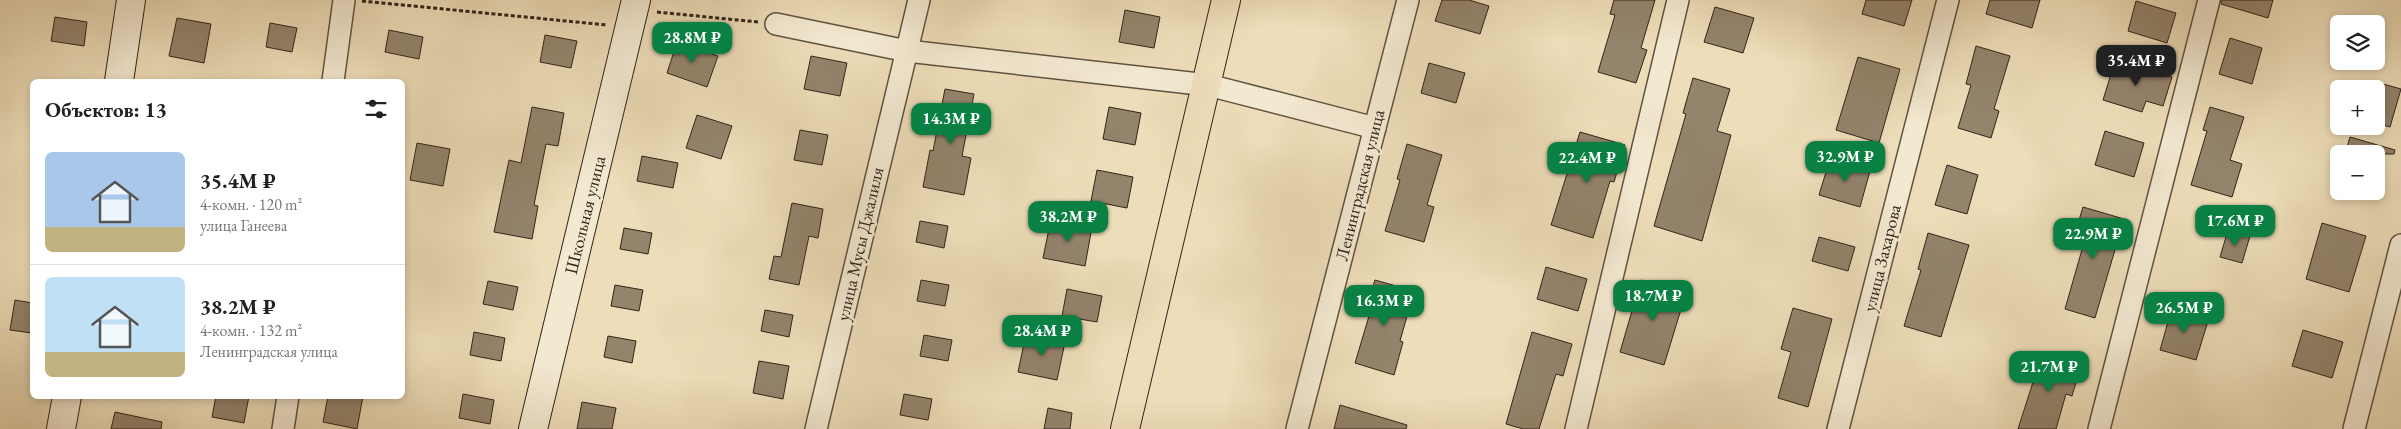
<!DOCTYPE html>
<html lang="ru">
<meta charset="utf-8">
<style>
:root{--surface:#fff;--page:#f2f2f2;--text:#202124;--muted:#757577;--line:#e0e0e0;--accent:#0b8043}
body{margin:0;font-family:"EB Garamond",serif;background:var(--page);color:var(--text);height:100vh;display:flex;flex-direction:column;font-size:19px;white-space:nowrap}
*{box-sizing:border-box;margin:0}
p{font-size:16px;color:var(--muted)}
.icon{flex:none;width:28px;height:28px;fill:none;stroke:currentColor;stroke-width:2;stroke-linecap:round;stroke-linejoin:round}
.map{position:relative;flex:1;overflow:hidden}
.drawer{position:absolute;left:30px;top:79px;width:375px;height:320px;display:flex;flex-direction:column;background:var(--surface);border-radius:8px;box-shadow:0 2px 8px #0003}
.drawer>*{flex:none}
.controls{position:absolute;left:2330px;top:15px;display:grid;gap:10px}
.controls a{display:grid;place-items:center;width:55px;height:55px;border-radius:8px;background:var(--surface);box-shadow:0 2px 8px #0003;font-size:25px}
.price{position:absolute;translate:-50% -42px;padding:0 11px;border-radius:10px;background:var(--accent);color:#fff;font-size:16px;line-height:32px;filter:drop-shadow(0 1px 2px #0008)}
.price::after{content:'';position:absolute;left:50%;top:30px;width:15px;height:11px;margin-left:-8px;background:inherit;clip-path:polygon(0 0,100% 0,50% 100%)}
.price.current{background:#222;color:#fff}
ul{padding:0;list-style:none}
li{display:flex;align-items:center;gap:15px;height:125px;padding:0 15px}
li+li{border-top:1px solid var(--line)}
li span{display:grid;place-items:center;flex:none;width:140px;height:100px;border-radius:8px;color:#555}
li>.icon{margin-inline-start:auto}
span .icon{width:60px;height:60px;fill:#fffc;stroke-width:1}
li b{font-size:21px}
h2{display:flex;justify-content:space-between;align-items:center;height:60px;padding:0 15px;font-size:21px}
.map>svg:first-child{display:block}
.building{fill:#93846c;stroke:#31241a}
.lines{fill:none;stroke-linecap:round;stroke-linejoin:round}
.street-casing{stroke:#605242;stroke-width:24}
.secondary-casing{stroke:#31241a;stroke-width:30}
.primary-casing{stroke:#31241a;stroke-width:30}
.path{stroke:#31241a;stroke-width:3;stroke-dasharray:4 2.5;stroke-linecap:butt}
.street{stroke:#f3e9d1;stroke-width:21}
.secondary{stroke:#f3e9d1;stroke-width:28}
.primary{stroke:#edddb8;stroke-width:28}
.labels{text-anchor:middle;stroke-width:5;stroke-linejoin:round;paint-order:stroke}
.street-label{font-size:18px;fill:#31241a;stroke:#f3e9d1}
</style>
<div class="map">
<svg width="2401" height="429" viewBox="0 0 2401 429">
<rect width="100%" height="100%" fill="#edddb8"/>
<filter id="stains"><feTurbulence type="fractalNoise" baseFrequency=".004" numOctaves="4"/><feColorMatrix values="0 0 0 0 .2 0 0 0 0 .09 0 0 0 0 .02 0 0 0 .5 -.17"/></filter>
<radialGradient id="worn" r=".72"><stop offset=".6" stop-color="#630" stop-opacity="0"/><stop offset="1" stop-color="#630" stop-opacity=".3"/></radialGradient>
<g class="building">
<polygon points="1442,0 1469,0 1489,6 1480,34 1435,21"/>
<polygon points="1614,0 1655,0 1641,48 1647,50 1636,83 1598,72 1615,15 1610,14"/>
<polygon points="1866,0 1912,0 1904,26 1862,14"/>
<polygon points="1990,0 2040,0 2032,28 1986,14"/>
<polygon points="2222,0 2273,0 2268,18 2221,4"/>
<polygon points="2136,1 2176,13 2167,43 2128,31"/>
<polygon points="1715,7 1754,18 1743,53 1704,42"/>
<polygon points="1125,10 1160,17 1154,48 1119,42"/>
<polygon points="55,17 87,22 84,46 51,41"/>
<polygon points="177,18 211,24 204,63 169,56"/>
<polygon points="270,23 297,28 292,52 266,47"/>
<polygon points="389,30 423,37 419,59 385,52"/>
<polygon points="545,35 577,41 571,68 540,62"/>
<polygon points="2230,38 2262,48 2252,84 2219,74"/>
<polygon points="677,42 718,56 707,87 667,73"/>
<polygon points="1976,46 2010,56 1994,109 1999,111 1991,138 1958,128 1971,85 1966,84"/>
<polygon points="811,56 847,63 840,96 804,89"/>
<polygon points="1858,57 1900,69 1879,143 1836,130"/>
<polygon points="2115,61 2172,77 2163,106 2146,101 2142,112 2103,100"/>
<polygon points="1429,63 1465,73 1456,103 1421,93"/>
<polygon points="1693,78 1730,89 1717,131 1731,135 1702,241 1654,226 1686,114 1683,113"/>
<polygon points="2376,82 2401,89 2390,127 2376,123"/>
<polygon points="945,89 974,94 962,156 971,158 964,195 923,187 930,150 933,151"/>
<polygon points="532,107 564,113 558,146 546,144 534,205 538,206 532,239 494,232 509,160 521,163"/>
<polygon points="1109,107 1141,113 1135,145 1103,139"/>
<polygon points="2210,107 2244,117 2230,160 2242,164 2232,197 2191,185 2207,131 2203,130"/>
<polygon points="697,115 732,126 721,159 686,148"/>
<polygon points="800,130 828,135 822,165 794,160"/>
<polygon points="2105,131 2144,143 2134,177 2095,165"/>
<polygon points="1580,132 1625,145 1614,182 1610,181 1593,238 1551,225"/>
<polygon points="2350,137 2395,150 2394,154 2345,154"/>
<polygon points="417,143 450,149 443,186 410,180"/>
<polygon points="1407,144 1442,155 1427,205 1434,207 1424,242 1385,231 1400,180 1397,179"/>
<polygon points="642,156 678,163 673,188 637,181"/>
<polygon points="1830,159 1870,171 1860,207 1819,195"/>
<polygon points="1947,165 1978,175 1967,214 1935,205"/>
<polygon points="1097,170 1133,177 1127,208 1091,201"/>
<polygon points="792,203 823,209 818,238 809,236 799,285 769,279 774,256 781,257"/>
<polygon points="2083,207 2124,219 2095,318 2065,309 2083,246 2072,243"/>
<polygon points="1051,219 1092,227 1085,266 1043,258"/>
<polygon points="920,221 948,226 944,248 916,242"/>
<polygon points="2322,223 2366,236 2349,292 2306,279"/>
<polygon points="624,228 652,233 648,254 620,249"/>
<polygon points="2228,230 2250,236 2242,263 2220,257"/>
<polygon points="1928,233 1969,245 1941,337 1904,326 1921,270 1918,269"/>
<polygon points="1819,237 1855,247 1848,271 1812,261"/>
<polygon points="1546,267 1587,279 1578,311 1537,299"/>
<polygon points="921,280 949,285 945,306 917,301"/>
<polygon points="1375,280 1414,291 1400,341 1403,342 1394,375 1355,363 1369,316 1364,315"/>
<polygon points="1641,280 1686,293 1664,365 1620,352"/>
<polygon points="488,281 518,287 513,310 483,304"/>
<polygon points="615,285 643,290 639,311 611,306"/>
<polygon points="1067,289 1102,296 1097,322 1062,316"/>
<polygon points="15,300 32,303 32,333 10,330"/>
<polygon points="1793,308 1832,319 1808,407 1778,398 1791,352 1781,349"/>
<polygon points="2172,308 2209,318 2196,360 2160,350"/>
<polygon points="765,310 793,315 789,337 761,331"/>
<polygon points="2303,330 2343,342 2332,378 2292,366"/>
<polygon points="474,332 505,338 501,361 470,355"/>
<polygon points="1532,332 1572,344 1563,376 1556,374 1539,429 1523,429 1506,424"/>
<polygon points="1026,334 1065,342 1057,380 1018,372"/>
<polygon points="924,335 952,340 948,361 920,356"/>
<polygon points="608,336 636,341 632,363 604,357"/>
<polygon points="2042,354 2081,366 2072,396 2066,394 2056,429 2018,429"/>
<polygon points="759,361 789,366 783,399 753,393"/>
<polygon points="463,394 494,400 490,424 459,418"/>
<polygon points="904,394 932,399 928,420 900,415"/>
<polygon points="216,396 249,396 244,423 212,417"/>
<polygon points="328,396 363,396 357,429 323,422"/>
<polygon points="582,402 616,408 612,429 577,429"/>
<polygon points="1340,405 1407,425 1406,429 1334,429"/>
<polygon points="1048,408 1072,413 1070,429 1044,429"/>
<polygon points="115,412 162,422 161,429 111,429"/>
</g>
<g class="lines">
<defs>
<g id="street">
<polyline points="776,24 907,51 1208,85 1375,128"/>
<polyline points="333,81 344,0"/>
<polyline points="283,429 288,396"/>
<polyline points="816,429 919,0"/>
<polyline points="1297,429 1408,0"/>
<polyline points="1576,429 1678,0"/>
<polyline points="1838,429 1948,0"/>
<polyline points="2099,429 2209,0"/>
<polyline points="2354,429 2401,245"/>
</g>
<g id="secondary">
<polyline points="119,81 131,0"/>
<polyline points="61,429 67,396"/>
<polyline points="533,429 636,0"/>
</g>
<polyline id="primary" points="1125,429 1226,0"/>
</defs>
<use href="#street" class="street-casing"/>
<use href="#secondary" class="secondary-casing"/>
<use href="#primary" class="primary-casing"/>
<g class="path">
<polyline points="362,1 607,25"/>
<polyline points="657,12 758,22"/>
</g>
<use href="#street" class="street"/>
<use href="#secondary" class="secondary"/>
<use href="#primary" class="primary"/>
</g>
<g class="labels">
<g class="street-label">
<text transform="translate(1360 185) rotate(-76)" y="6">Ленинградская улица</text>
<text transform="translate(585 215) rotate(-76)" y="6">Школьная улица</text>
<text transform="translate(860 244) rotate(-77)" y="6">улица Мусы Джалиля</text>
<text transform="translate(1882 258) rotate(-76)" y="6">улица Захарова</text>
</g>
</g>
<rect width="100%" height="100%" filter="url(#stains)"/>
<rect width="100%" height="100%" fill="url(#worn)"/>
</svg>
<div class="controls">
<a><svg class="icon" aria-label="layers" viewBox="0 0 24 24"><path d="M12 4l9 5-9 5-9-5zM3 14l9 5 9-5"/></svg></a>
<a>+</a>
<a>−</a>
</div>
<b class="price" style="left:692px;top:64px">28.8M ₽</b>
<b class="price current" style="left:2136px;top:87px">35.4M ₽</b>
<b class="price" style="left:951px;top:145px">14.3M ₽</b>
<b class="price" style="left:1845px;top:183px">32.9M ₽</b>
<b class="price" style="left:1587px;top:184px">22.4M ₽</b>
<b class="price" style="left:1068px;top:243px">38.2M ₽</b>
<b class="price" style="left:2235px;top:247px">17.6M ₽</b>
<b class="price" style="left:2093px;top:260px">22.9M ₽</b>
<b class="price" style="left:1653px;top:322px">18.7M ₽</b>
<b class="price" style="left:1384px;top:327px">16.3M ₽</b>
<b class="price" style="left:2184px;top:334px">26.5M ₽</b>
<b class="price" style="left:1042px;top:357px">28.4M ₽</b>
<b class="price" style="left:2049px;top:393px">21.7M ₽</b>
<section class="drawer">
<h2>Объектов: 13<svg class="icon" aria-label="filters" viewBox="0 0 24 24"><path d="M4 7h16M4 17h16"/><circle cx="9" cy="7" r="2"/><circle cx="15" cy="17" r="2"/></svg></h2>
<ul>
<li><span style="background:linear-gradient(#a9c7e8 75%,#c2b280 0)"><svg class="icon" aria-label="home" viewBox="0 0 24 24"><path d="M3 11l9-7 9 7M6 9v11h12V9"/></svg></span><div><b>35.4M ₽</b><p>4-комн. · 120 m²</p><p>улица Ганеева</p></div></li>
<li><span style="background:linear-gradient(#bfe0f5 75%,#c2b280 0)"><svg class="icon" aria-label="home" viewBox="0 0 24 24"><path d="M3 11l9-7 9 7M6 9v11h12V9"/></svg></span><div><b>38.2M ₽</b><p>4-комн. · 132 m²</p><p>Ленинградская улица</p></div></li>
</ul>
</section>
</div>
